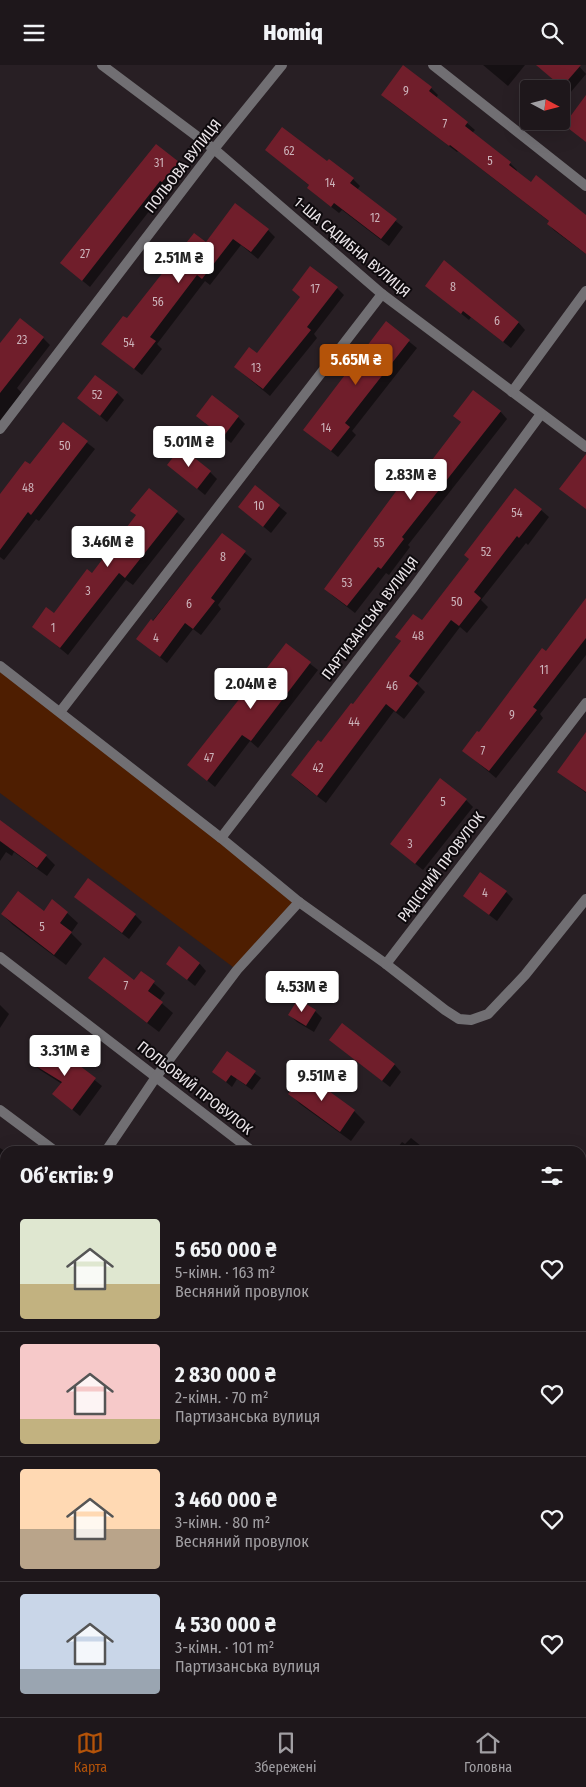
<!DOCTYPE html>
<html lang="uk">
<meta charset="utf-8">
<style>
:root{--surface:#1e171b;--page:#2b2428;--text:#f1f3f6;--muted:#a19fa3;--line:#3c363a;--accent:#b45309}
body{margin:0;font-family:"Fira Sans Condensed",sans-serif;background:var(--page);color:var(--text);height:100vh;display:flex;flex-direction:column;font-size:19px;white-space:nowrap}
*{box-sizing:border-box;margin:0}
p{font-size:16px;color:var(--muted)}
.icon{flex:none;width:28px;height:28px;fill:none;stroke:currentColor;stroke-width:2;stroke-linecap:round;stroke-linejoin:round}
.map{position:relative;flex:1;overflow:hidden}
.panel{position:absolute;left:0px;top:1081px;width:586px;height:571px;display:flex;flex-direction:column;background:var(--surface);border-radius:15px 15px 0 0;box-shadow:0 5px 20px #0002,0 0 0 1px var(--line)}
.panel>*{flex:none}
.needle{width:32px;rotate:97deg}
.buttons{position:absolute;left:520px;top:15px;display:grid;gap:10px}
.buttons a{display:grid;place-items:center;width:50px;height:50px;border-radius:5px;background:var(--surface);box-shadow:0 5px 20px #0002,0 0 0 1px var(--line);font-size:25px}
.price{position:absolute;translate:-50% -42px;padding:0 11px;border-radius:5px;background:#fff;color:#222;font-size:16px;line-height:32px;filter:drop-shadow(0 1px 2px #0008)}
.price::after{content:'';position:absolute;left:50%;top:30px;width:15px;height:11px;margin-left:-8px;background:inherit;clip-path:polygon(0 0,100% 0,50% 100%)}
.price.on{background:var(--accent);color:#fff}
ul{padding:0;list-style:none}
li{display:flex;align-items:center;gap:15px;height:125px;padding:0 20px}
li+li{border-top:1px solid var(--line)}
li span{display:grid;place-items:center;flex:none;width:140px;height:100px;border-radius:5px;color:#555}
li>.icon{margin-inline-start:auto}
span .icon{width:60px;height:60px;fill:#fffc;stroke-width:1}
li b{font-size:21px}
h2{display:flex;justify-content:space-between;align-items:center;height:60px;padding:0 20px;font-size:21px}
header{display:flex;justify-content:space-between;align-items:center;height:65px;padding:0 20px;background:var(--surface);font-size:22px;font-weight:800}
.menu{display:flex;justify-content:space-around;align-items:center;height:70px;border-top:1px solid var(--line);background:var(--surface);font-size:14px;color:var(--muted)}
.menu a{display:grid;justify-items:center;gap:2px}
.menu .on{color:var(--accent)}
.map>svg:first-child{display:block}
.green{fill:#4e1e01}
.shadow{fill:#0007}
.building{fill:#701e2b}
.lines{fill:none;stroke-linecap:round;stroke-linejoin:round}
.minor{stroke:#716f73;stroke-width:10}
.labels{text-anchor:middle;stroke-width:4;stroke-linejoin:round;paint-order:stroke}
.number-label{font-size:12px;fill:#ccb3ba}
.street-label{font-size:15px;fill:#ebe5e9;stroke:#0e0a0d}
</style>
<header><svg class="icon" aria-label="menu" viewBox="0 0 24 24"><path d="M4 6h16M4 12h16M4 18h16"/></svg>Homiq<svg class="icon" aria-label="search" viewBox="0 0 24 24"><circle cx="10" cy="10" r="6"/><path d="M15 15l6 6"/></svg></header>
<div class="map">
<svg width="586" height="1652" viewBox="0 0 586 1652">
<rect width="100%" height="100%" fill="#281f24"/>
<polygon class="green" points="0,601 299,837 237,905 0,728"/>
<g class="shadow">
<polygon points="483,0 525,0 508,21"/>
<polygon points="537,0 578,0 586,9 570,28"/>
<polygon points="410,7 431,23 438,30 436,33 467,58 475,65 472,68 510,98 517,105 516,107 531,118 586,151 586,189 555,166 548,159 550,157 458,86 457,87 390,37 382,30"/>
<polygon points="266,85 353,114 360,121 357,125 403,162 389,181 342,145 339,148 316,130 308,123 310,121"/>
<polygon points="178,98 185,105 170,123 168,122 90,222 61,198"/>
<polygon points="268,165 275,172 258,194 241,180 210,220 205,216 157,279 162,284 142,310 103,279 206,179"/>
<polygon points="426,220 518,257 525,265 511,283 471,252 469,255"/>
<polygon points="337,223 344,230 314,269 317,273 270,331 235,302 257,290"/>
<polygon points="386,258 417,283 352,366 356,370 338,392 305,365"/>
<polygon points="43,273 50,280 17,323 22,328 0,357 0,292"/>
<polygon points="117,328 124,335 107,357 79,333"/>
<polygon points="500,346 507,354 408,480 410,482 389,510 386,508 355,548 333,531 326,524 419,414 462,358 455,351"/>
<polygon points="238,352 245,359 231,378 205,358"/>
<polygon points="63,359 95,384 39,456 36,454 4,495 0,492 0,431 30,401"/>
<polygon points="169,400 210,407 217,414 205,430"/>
<polygon points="255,422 287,448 271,468 240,442"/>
<polygon points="149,424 185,454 133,520 126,515 68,590 33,561 54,549 92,509 137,451"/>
<polygon points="541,445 549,452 528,480 526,478 481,535 488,542 467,568 460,562 417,619 425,627 404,654 394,646 326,738 300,718 292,710 353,641 402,577 397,572 422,557"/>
<polygon points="222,469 252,494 218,540 221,544 201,570 193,564 167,598 138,574"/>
<polygon points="586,535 586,590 540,649 543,653 496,713 464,686 546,588"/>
<polygon points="286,580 318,605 258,683 250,676 215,722 189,700 250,627"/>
<polygon points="586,670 586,728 559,707"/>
<polygon points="466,735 473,742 423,805 391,779"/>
<polygon points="0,757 46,791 55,800 47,811 14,787 12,791 6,787 0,796"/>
<polygon points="506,827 513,834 497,856 464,831"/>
<polygon points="75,832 135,850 142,857 129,874"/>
<polygon points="44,847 67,848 78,858 71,868 82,879 66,900 13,860 2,849"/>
<polygon points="199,898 206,906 195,921 168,899"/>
<polygon points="141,907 165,928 159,936 173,948 159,967 101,923 90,913 134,917"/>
<polygon points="0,940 9,949 0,963"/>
<polygon points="315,946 322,953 314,967 297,957 290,950"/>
<polygon points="330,975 394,999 401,1007 390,1022"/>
<polygon points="228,988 261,1013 252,1025 237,1014 232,1022 220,1012"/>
<polygon points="33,998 74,1003 76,1000 102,1021 80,1051 54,1029 62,1019 40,1005"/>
<polygon points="304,1009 354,1046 365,1057 351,1076 300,1039 290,1029"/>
<polygon points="411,1073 421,1081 427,1086 395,1086 402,1077 405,1079"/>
<polygon points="0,1083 5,1086 5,1127 0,1135"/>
<polygon points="0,1158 5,1161 5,1183 0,1179"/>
<polygon points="585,1199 586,1200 586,1248 581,1245 581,1203"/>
<polygon points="0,1313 5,1317 5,1357 0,1364"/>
<polygon points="586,1423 586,1448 581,1444 581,1429"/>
<polygon points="200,1648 255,1648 258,1651 199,1652 198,1650"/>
<polygon points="441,1648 456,1648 452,1652 447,1652"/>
</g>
<g class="building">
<polygon points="403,0 432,22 429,26 468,57 465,61 511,97 509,100 531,117 536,110 586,150 586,189 547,159 549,156 450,80 449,81 381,30"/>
<polygon points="536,0 581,0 562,22"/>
<polygon points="586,30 586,77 564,60"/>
<polygon points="282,62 327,96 329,94 354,113 350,118 397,154 381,174 334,138 331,142 307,123 309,120 265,85"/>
<polygon points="156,79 179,97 162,117 160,116 82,216 60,198"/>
<polygon points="235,138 269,164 251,187 233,174 202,214 197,210 150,272 156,276 134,304 101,279 123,251 127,253 194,168 206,177"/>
<polygon points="444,195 519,257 503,277 463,246 461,249 425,221"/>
<polygon points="310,201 338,222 307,262 311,265 263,324 234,302 249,282 257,288 300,232 292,225"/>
<polygon points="20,253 44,272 0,328 0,278"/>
<polygon points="386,256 410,275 345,358 350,362 331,386 303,365"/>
<polygon points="95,310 118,327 100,351 77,333"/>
<polygon points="473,325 501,346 402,472 404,474 381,504 378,502 347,541 324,524 411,406 419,412 461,357 453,351"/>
<polygon points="212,330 239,351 223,372 196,351"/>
<polygon points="63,357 88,376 31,450 28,447 0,485 0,429 25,396 30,399"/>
<polygon points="181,382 211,406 197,424 167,400"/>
<polygon points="586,389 586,444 559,424"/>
<polygon points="255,420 280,440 263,462 238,442"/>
<polygon points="149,423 178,446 125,513 119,508 60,583 32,562 46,542 54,548 87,504 92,508 136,450 130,446"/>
<polygon points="515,423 542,444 519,473 517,471 474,527 481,533 459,561 451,555 409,611 418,618 396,647 386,639 317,731 291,710 318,675 321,677 351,638 353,639 401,576 395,572 413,549 422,555 469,494 464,490"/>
<polygon points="222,468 246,486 211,533 215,536 193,564 185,558 160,592 136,574 151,554 153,556"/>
<polygon points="586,533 586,573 533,642 537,645 489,706 462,686 477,666 479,667 542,583 546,586"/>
<polygon points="286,578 311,597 251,676 242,670 207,716 187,700 248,623 250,625"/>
<polygon points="586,667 586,727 557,707"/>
<polygon points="440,713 467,734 415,799 390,779"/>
<polygon points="0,755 47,790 37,803 0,776"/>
<polygon points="480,807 507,826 489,850 463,831"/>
<polygon points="88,813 136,849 122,868 74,832"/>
<polygon points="18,826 44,846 52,834 68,847 60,858 72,867 54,890 1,849"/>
<polygon points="179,881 200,898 187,915 166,899"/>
<polygon points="104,892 134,915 141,906 155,916 148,926 163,937 147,958 88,913"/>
<polygon points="298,934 316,945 306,961 288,950"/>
<polygon points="342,958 395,999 382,1016 329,975"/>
<polygon points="42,981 74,1001 76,998 96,1013 72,1045 52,1029 62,1017 31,998"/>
<polygon points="227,986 256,1006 246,1020 231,1010 226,1017 212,1007"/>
<polygon points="304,1008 355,1045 340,1067 288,1029"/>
</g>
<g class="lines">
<g class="minor">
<polyline points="102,0 214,84 382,229 586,382"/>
<polyline points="433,0 586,121"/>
<polyline points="512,327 586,226"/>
<polyline points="0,364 214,84 282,0"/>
<polyline points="0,601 221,773 299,837 386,899 586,638"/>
<polyline points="60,647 382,229"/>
<polyline points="221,773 413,523 541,349"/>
<polyline points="0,892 252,1086"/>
<polyline points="386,899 445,945 459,954 471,955 488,949 525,910 586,834"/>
<polyline points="0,1045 55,1086"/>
<polyline points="106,1086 156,1012 237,905 299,837"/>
<polyline points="0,1249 5,1242"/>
<polyline points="581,1305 586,1304"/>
<polyline points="581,1339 586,1343"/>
<polyline points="581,1382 586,1375"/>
<polyline points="358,1652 362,1648"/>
</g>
</g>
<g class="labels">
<g class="number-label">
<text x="406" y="30">9</text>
<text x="445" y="63">7</text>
<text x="289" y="90">62</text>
<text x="490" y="100">5</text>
<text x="159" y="102">31</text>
<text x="330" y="122">14</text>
<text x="375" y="157">12</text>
<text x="85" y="193">27</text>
<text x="453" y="226">8</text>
<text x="315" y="228">17</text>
<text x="158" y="241">56</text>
<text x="497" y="260">6</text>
<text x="22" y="279">23</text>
<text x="129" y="282">54</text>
<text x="256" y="307">13</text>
<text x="97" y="334">52</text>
<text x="326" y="367">14</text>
<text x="65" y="385">50</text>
<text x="28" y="427">48</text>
<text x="259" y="445">10</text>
<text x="517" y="452">54</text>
<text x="379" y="482">55</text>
<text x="486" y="491">52</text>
<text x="223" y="496">8</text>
<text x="347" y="522">53</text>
<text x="88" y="530">3</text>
<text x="457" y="541">50</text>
<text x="189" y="543">6</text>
<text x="53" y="567">1</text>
<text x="418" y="575">48</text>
<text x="156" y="577">4</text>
<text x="544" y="609">11</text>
<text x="392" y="625">46</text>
<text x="512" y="654">9</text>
<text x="354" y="661">44</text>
<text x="483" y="690">7</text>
<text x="209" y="697">47</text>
<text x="318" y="707">42</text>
<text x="443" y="741">5</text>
<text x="410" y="783">3</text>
<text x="485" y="832">4</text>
<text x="42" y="866">5</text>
<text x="126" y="925">7</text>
</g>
<g class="street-label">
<text transform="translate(183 101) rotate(-52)" y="5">ПОЛЬОВА ВУЛИЦЯ</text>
<text transform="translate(352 182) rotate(40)" y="5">1-ША САДИБНА ВУЛИЦЯ</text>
<text transform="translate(370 553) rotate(-53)" y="5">ПАРТИЗАНСЬКА ВУЛИЦЯ</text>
<text transform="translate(441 802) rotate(-53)" y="5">РАДІСНИЙ ПРОВУЛОК</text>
<text transform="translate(195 1023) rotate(38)" y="5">ПОЛЬОВИЙ ПРОВУЛОК</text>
</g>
</g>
</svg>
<div class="buttons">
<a><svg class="needle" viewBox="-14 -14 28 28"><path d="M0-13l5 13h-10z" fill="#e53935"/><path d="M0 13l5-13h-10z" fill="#a19fa3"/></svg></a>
</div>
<b class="price" style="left:179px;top:219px">2.51M ₴</b>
<b class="price on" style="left:356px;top:321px">5.65M ₴</b>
<b class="price" style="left:189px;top:403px">5.01M ₴</b>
<b class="price" style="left:411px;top:436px">2.83M ₴</b>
<b class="price" style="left:108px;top:503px">3.46M ₴</b>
<b class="price" style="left:251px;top:645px">2.04M ₴</b>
<b class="price" style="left:302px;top:948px">4.53M ₴</b>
<b class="price" style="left:65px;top:1012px">3.31M ₴</b>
<b class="price" style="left:322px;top:1037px">9.51M ₴</b>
<section class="panel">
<h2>Об’єктів: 9<svg class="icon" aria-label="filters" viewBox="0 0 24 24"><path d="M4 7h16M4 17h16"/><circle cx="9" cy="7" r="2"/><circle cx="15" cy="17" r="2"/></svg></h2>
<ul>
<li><span style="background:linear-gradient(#dfe7d0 65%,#c2b280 0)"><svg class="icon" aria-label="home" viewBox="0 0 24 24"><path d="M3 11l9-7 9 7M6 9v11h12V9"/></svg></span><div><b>5 650 000 ₴</b><p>5-кімн. · 163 m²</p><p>Весняний провулок</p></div><svg class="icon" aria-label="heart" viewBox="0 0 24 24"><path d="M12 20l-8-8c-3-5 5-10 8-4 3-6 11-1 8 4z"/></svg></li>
<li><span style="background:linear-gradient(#f6c9c9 75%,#c2b280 0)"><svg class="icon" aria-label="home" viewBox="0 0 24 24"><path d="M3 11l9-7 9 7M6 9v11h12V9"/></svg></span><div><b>2 830 000 ₴</b><p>2-кімн. · 70 m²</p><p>Партизанська вулиця</p></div><svg class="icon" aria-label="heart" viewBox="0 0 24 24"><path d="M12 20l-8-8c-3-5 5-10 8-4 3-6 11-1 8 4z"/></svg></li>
<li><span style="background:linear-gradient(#ffd9b3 60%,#b9a48a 0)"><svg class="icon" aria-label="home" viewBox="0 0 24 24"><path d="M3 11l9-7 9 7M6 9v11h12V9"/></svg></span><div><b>3 460 000 ₴</b><p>3-кімн. · 80 m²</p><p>Весняний провулок</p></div><svg class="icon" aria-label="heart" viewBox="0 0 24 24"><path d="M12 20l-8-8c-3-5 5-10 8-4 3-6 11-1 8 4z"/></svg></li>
<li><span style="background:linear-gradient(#c9d6e8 75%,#9aa5b1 0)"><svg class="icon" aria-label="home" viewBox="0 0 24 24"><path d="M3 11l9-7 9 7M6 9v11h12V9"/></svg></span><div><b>4 530 000 ₴</b><p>3-кімн. · 101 m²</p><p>Партизанська вулиця</p></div><svg class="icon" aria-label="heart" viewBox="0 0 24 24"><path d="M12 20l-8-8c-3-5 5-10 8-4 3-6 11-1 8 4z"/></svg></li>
</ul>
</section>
</div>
<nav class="menu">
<a class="on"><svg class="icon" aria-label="map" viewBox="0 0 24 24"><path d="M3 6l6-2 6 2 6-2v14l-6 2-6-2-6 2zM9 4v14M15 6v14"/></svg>Карта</a>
<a><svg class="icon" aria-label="saved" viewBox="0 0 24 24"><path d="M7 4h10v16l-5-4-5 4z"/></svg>Збережені</a>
<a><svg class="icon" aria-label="home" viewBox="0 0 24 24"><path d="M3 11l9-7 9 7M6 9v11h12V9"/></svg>Головна</a>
</nav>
